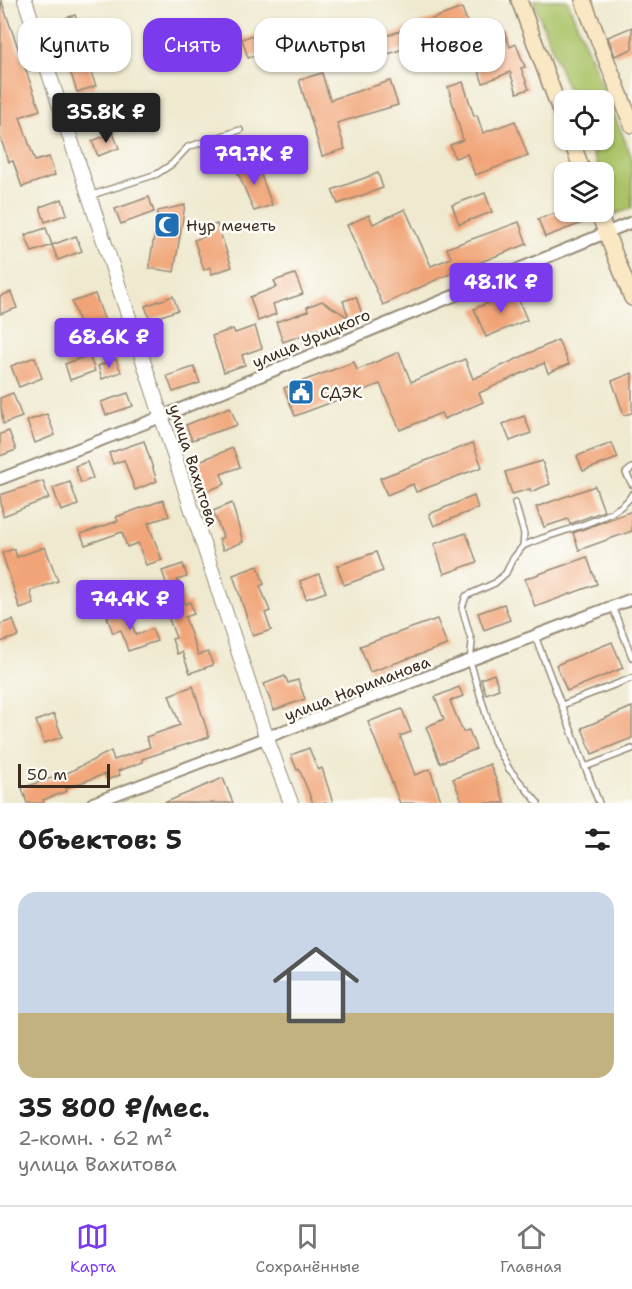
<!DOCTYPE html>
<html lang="ru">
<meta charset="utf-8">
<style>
:root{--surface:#fff;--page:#f2f2f2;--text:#222;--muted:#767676;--line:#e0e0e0;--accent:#7c3aed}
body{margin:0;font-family:"Shantell Sans",sans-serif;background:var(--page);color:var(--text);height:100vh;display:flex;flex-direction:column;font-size:22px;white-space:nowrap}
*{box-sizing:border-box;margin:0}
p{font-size:20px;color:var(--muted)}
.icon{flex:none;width:33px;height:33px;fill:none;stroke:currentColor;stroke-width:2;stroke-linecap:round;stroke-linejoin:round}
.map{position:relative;height:803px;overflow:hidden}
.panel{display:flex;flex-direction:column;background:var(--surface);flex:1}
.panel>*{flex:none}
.top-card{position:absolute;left:18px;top:18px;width:597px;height:54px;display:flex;gap:12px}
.tools{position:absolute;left:554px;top:90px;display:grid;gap:12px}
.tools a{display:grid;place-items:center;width:60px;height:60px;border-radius:12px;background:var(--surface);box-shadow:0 2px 4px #0004;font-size:30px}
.scale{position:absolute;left:18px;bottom:15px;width:92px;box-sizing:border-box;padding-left:6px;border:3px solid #3b2a1e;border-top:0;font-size:16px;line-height:21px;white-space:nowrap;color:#3b2a1e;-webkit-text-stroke:4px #fdfcf7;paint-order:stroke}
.price{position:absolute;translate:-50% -51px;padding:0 14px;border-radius:6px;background:var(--accent);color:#fff;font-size:20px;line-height:39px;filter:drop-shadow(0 2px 3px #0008)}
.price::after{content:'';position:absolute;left:50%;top:36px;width:18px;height:14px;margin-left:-9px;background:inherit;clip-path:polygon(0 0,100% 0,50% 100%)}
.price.active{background:#222;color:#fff}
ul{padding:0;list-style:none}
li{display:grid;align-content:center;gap:12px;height:318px;padding:0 18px}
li+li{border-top:2px solid var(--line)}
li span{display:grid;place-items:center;height:186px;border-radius:18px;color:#555}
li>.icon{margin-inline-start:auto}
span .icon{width:108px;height:108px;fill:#fffc;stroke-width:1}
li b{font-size:26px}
h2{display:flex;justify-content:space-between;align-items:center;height:72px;padding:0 18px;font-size:26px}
.pill{padding:0 21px;border-radius:18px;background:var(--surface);box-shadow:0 2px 4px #0004;font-size:21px;line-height:54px}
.pill.active{background:var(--accent);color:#fff}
.menu{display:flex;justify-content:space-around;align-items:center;height:84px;border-top:2px solid var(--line);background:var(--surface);font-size:16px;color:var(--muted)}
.menu a{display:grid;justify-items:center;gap:3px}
.menu .active{color:var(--accent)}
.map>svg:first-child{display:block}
.green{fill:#abc368;stroke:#737643;stroke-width:1.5}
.building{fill:#f1a477}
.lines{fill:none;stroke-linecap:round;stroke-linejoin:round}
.service-casing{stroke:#958a76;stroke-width:8}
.minor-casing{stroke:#958a76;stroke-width:14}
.tertiary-casing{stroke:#958a76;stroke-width:16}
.secondary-casing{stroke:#958a76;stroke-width:18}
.service{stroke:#fff;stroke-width:5}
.minor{stroke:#fff;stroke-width:10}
.tertiary{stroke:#fff;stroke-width:14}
.secondary{stroke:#fae7c3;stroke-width:15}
.labels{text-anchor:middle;stroke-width:5;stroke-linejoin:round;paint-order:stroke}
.poi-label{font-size:16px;fill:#3b2a1e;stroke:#fdfcf7;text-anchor:start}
.street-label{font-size:16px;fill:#3b2a1e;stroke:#fdfcf7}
</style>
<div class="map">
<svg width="632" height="803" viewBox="0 0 632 803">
<rect width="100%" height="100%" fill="#fdfcf7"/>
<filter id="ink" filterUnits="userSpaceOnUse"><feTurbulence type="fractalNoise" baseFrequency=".0167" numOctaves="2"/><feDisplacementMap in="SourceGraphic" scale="12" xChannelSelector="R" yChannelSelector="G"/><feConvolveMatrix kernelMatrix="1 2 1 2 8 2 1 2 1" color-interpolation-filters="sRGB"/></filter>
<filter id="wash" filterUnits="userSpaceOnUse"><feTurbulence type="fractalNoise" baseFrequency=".008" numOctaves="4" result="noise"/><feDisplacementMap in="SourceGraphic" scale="24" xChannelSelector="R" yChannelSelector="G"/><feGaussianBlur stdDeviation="1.35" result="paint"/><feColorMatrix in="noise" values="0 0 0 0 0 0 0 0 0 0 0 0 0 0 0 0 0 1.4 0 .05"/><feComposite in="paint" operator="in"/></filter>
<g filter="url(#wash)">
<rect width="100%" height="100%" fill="#efe9cf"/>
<polygon class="green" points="533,0 567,0 632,158 632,208 616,214 603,181 603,172 600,172 587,140 603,140 603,100 572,100"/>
<g id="blocks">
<g class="building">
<polygon points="1,0 40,110 20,117 35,161 49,157 55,175 22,187 13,161 9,162 0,137"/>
<polygon points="462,8 468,24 389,54 383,37"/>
<polygon points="75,15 79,27 58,35 54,22"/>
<polygon points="276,27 283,47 248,58 242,39"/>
<polygon points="632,27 632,49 615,56 608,37"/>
<polygon points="503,28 510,47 516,44 525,67 521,68 529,89 517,93 510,72 483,83 468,42"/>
<polygon points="174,35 179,48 163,54 158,41"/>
<polygon points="81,46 96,86 77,92 64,52"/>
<polygon points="322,73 330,100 390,81 398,105 337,123 345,149 322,156 299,80"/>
<polygon points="463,82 474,116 477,115 483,133 515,121 528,156 475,175 467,154 455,158 450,145 463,140 448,87"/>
<polygon points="106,100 111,111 85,122 81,111"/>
<polygon points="113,133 119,148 98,156 92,141"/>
<polygon points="256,161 272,205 254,211 236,168"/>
<polygon points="378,173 383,188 338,204 332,190"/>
<polygon points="485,193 492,212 459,224 452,205"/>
<polygon points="149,197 154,212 121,224 115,209"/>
<polygon points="62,199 67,214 45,222 40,207"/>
<polygon points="185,205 174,272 149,268 158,211"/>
<polygon points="405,209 431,266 451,258 447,248 519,222 527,244 440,278 383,305 347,225 369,215 373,224"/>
<polygon points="559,212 578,212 582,223 545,237 538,219"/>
<polygon points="217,224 232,267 212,274 210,267 204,270 194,240 207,236 204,228"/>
<polygon points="46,228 52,245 32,252 25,235"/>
<polygon points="76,236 82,251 58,260 52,245"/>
<polygon points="295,274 303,294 273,304 276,314 258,321 250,297 277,287 274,281"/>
<polygon points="515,291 527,320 486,337 474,309"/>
<polygon points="11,292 17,308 0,314 0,296"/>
<polygon points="95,294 109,332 80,342 76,332 82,331 72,302"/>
<polygon points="173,296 178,310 150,320 145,306"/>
<polygon points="356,297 362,314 283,342 276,322 308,311 307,307 322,301 349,318 343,301"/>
<polygon points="255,326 262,348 242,355 245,365 224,372 212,336 233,329 235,333"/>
<polygon points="558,340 569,364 548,373 544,363 479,393 483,402 444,419 441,413 400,430 380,384 295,416 284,388 354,362 357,370 399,352 411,382 465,359 473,379"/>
<polygon points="89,355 95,371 70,380 65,364"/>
<polygon points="35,357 42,378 19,387 11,366"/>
<polygon points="116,359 121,372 102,379 98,366"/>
<polygon points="194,367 200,383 173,392 167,376"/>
<polygon points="632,373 632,413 624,415 612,381"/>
<polygon points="13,393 22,417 3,424 0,398"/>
<polygon points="128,393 133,406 106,415 101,402"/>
<polygon points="230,407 237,425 192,440 186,425"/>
<polygon points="47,414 55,435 35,443 27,421"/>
<polygon points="524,416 531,433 510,441 503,424"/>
<polygon points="9,431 16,450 0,456 0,434"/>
<polygon points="144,441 157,481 135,490 124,460 113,464 109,453"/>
<polygon points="473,443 482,467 416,492 413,484 387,495 380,478"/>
<polygon points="612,443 618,458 583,471 577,456"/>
<polygon points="233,448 240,467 221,474 225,484 205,492 194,463"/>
<polygon points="542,461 550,484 531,492 530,489 512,494 505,472"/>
<polygon points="87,462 93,478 81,483 75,466"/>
<polygon points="43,481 49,498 3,516 0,495"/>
<polygon points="70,482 78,505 61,511 53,488"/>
<polygon points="595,486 604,511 570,524 568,519 544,527 536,507"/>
<polygon points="474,496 478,508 434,526 429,514"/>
<polygon points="163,500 169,516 148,523 162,560 146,565 138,543 127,547 122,532 85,545 81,534 118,521 116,517"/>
<polygon points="232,503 243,542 223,550 219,539 223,537 213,511"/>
<polygon points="632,511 632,531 579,550 573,533"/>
<polygon points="466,533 477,562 444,574 434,544"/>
<polygon points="45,547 58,581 30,591 34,604 20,609 2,553 14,549 17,557"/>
<polygon points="376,552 383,571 344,585 337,566"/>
<polygon points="587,557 597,584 535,607 525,579"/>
<polygon points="183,564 187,577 177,580 185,604 190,602 194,614 185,617 198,655 208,652 213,665 190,673 182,652 177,654 172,639 176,638 166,611 171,609 164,589 168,588 162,571"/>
<polygon points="258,566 264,584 260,586 270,611 265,613 271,630 253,636 233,575"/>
<polygon points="319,574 326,592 306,599 300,581"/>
<polygon points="504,604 510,620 484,630 478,613"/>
<polygon points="127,610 136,635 152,629 157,641 128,651 121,630 113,633 107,617"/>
<polygon points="437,619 447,645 370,672 360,646"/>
<polygon points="13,620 19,636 0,642 0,624"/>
<polygon points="612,642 623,668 567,691 556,665"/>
<polygon points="494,674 499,689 486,694 481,679"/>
<polygon points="285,676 288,683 298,680 305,699 274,710 264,684"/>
<polygon points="193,686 209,737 142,759 143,762 118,771 120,775 107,780 105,774 66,788 67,791 43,800 44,803 27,803 22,788 69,772 111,751 114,760 150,747 146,737 180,725 169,695"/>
<polygon points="459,687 463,696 450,701 463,732 469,730 476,749 440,763 426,727 444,719 435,697"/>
<polygon points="632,707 632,738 592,754 582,728"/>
<polygon points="402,709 411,732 400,736 415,775 430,769 442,803 400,803 368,722"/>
<polygon points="54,714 62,737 44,743 36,721"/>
<polygon points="309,748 318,770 322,768 333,803 313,803 299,769 297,770 291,755"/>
<polygon points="490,764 505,803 463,803 453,779"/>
<polygon points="223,778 233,803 164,803"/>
</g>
</g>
</g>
<g filter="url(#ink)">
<use href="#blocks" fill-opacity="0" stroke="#958a76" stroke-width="1.5"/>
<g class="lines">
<defs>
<g id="service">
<polyline points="89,196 157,174 172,164 188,147 240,130"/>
<polyline points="632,468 626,473 632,484"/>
<polyline points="515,503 524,534 523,546 512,560 506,573 495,583 466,596 462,608 472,643 470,661 494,741 509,769 538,803"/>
<path d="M523 546C550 532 619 521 632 494"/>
<polyline points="612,606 632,657"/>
<polyline points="535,636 599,803"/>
<polyline points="562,705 632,678"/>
<polyline points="585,767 632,749"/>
</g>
<g id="minor">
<polyline points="0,479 161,417 632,222"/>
<polyline points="93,803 632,599"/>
</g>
<polyline id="tertiary" points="25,0 267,739 291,803"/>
<g id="secondary">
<polyline points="519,0 564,121"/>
<polyline points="583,0 632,125"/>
<polyline points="571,140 583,172"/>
<polyline points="598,212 632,298"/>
</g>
</defs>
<use href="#service" class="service-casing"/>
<use href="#minor" class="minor-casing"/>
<use href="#tertiary" class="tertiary-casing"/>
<use href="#secondary" class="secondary-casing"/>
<use href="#service" class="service"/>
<use href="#minor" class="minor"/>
<use href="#tertiary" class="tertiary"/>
<use href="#secondary" class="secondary"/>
</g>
</g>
<defs>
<symbol id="mosque-square" viewBox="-11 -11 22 22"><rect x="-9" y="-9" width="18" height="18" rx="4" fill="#1f6fb2" stroke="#fdfcf7"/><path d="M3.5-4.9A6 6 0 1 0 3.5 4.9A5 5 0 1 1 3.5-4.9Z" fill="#fff"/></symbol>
<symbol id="civic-square" viewBox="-11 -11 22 22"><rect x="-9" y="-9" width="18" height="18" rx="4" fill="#1f6fb2" stroke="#fdfcf7"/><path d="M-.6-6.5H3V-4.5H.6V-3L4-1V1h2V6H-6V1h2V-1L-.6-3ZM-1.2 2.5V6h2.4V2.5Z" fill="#fff"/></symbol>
</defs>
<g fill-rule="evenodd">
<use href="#mosque-square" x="152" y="210" width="30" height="30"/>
<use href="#civic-square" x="286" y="377" width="30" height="30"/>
</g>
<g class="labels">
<g class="poi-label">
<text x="186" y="231">Нур мечеть</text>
<text x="320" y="398">СДЭК</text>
</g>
<g class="street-label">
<text transform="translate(311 338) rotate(-23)" y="6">улица Урицкого</text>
<text transform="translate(194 465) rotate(72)" y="6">улица Вахитова</text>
<text transform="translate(357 688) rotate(-21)" y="6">улица Нариманова</text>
</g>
</g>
</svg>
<div class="tools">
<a><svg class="icon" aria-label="locate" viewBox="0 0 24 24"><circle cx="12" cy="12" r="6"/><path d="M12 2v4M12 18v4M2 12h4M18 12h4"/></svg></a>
<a><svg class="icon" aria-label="layers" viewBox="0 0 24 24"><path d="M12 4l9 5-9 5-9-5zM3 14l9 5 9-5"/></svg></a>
</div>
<div class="scale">50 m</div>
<b class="price active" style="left:106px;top:144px">35.8K ₽</b>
<b class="price" style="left:254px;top:186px">79.7K ₽</b>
<b class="price" style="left:501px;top:314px">48.1K ₽</b>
<b class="price" style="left:109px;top:369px">68.6K ₽</b>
<b class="price" style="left:130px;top:631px">74.4K ₽</b>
<div class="top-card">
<a class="pill">Купить</a>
<a class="pill active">Снять</a>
<a class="pill">Фильтры</a>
<a class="pill">Новое</a>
</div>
</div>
<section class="panel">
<h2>Объектов: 5<svg class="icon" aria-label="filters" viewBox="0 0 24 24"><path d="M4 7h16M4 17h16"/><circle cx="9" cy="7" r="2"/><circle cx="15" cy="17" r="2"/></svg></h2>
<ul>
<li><span style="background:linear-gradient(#c9d6e8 65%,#c2b280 0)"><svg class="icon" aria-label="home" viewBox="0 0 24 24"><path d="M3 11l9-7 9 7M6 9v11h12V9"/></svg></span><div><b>35 800 ₽/мес.</b><p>2-комн. · 62 m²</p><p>улица Вахитова</p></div></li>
</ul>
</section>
<nav class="menu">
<a class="active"><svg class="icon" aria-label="map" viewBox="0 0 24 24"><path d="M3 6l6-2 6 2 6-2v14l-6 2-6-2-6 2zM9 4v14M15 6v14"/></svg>Карта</a>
<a><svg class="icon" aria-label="saved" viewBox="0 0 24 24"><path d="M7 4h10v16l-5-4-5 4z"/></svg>Сохранённые</a>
<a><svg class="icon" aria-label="home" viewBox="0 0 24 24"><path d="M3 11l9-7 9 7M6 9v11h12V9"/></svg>Главная</a>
</nav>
